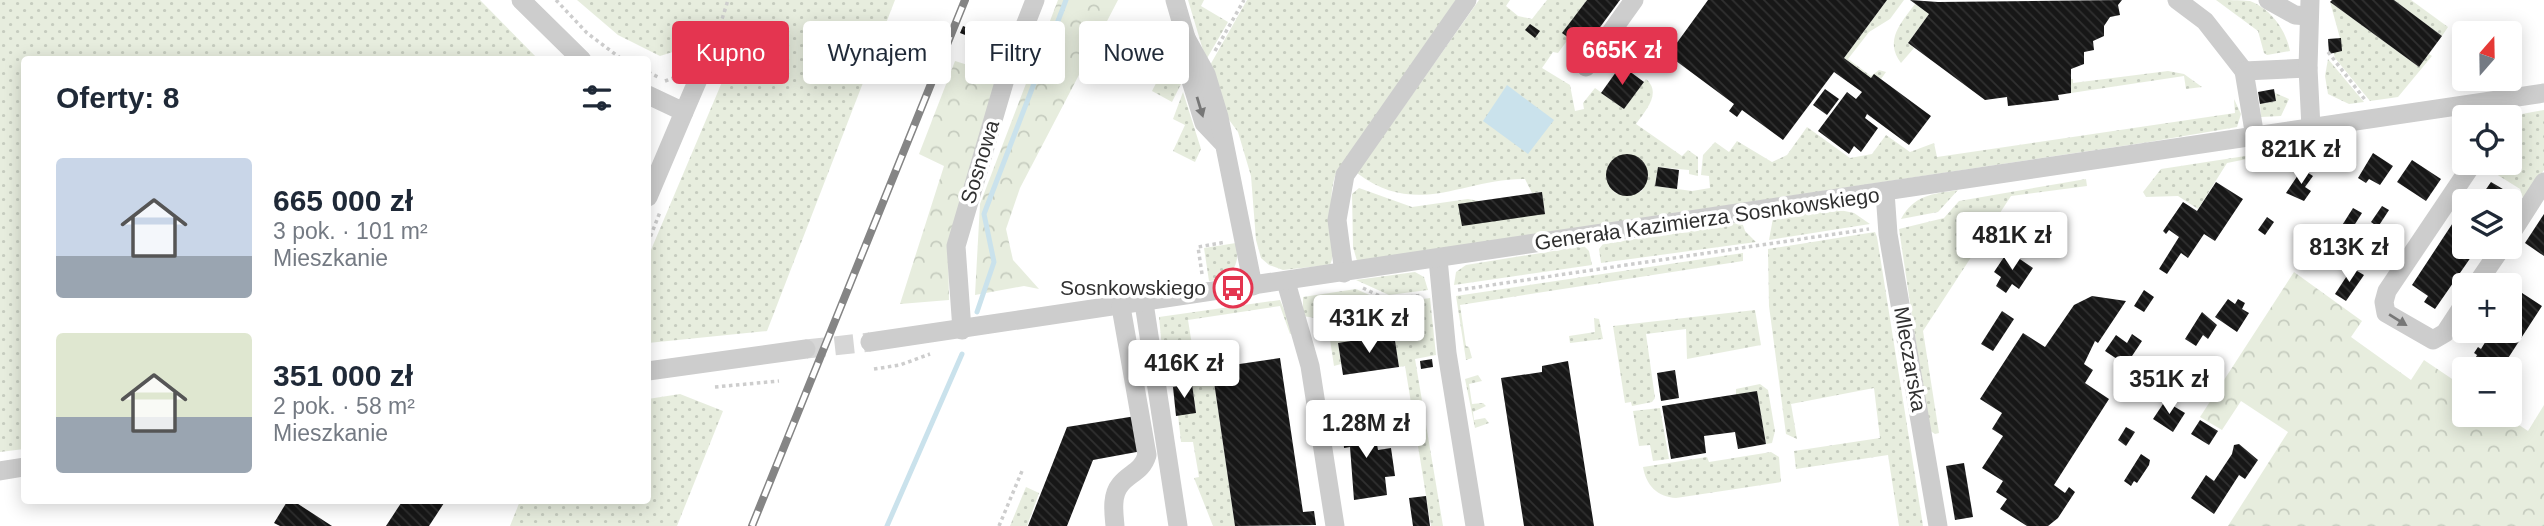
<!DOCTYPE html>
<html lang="pl">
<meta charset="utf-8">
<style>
:root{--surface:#fff;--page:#f6f6f7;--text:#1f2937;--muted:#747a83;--accent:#e43550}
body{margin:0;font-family:Arial,sans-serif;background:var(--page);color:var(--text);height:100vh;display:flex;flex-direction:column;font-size:26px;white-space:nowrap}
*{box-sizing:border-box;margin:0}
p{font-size:23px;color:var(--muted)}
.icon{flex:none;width:38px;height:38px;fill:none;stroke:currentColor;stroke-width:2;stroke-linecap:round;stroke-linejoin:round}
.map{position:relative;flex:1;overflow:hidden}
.drawer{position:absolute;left:21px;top:56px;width:630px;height:448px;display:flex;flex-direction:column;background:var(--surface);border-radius:7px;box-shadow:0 4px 18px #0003}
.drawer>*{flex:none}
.top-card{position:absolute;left:672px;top:21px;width:665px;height:63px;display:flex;gap:14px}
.needle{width:46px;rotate:20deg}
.fabs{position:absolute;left:2452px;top:21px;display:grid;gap:14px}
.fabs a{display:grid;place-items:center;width:70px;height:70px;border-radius:7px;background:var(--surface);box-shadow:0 4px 18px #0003;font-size:35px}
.price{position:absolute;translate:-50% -60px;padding:0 16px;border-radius:7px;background:#fff;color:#222;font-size:23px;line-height:46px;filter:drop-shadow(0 2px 4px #0008)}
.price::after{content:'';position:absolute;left:50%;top:42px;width:21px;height:16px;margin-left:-10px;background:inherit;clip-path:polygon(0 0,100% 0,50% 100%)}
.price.selected{background:var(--accent);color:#fff}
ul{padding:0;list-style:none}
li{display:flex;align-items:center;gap:21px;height:175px;padding:0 35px}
li span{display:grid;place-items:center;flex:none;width:196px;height:140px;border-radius:7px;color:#555}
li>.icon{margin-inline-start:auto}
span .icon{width:84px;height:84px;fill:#fffc;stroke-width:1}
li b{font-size:30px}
h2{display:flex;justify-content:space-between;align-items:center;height:84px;padding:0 35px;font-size:30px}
.tag{padding:0 24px;border-radius:7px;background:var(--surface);box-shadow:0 4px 18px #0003;font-size:24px;line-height:63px}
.tag.selected{background:var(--accent);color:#fff}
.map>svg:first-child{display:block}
.grass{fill:url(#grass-dots);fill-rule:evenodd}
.forest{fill:url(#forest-crowns)}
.water{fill:#cae2ec}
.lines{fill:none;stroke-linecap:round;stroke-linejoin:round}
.stream{stroke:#cae2ec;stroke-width:5}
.building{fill:url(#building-back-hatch)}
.minor-tunnel{stroke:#d6d6d6;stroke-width:19;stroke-dasharray:19 10;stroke-linecap:butt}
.path{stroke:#cdcdcd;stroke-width:3.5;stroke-dasharray:3.5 3.5;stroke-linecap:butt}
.minor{stroke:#cdcdcd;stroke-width:19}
.rail-casing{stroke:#858585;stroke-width:8}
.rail{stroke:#fff;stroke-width:5;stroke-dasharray:16;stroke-linecap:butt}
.oneway{fill:#777}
.labels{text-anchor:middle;stroke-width:7;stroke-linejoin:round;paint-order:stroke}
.street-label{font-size:21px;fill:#303030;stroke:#fff}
.poi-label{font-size:21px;fill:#303030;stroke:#fff;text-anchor:end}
</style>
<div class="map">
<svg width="2544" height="526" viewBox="0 0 2544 526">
<defs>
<pattern id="grass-dots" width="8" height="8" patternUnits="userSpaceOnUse" patternTransform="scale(1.75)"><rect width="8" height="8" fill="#e7edde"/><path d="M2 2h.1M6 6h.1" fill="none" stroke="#c6ccbf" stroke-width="1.8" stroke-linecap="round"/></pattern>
<pattern id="forest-crowns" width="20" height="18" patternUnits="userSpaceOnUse" patternTransform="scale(1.75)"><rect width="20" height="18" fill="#e7edde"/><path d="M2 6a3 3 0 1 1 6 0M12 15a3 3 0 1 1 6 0" fill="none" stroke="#c6ccbf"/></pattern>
<pattern id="building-back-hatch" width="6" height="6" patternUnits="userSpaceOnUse" patternTransform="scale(1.75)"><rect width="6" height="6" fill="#171717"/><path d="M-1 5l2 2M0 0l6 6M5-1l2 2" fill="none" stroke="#303030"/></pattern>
</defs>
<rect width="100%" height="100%" fill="#fff"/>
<g class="grass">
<polygon points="0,0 480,0 538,59 24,60 24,449 0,452"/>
<polygon points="577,0 895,0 767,331 648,343 648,257 736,49 688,28 679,50 660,56 618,35"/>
<polygon points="1188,0 1204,0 1201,6 1228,22 1206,60"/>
<path d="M1247 0H1456L1337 171C1323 204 1341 240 1330 265L1283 270 1269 265 1261 258 1256 240 1251 176 1238 132 1224 113 1209 67Z"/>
<path d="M1479 0H1510L1506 6 1518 16 1532 19 1547 0H1587L1563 33 1569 38 1558 53 1553 52 1542 68 1570 85 1575 111 1584 109 1583 103 1595 88 1624 109 1646 79C1662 93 1646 110 1636 124L1682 156 1688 150 1698 157V176L1689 174V170L1658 167 1655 186 1692 191 1710 188 1709 176 1701 175 1703 155 1715 142 1729 152 1737 141 1772 162 1787 155 1807 127 1850 158 1872 154 1886 135 1910 152 1934 143 1937 157 2235 113 2234 99 2241 114 2237 127 2149 142 1357 261 1353 247 1352 194 1359 188 1412 207 1468 199 1545 214 1542 192 1532 193 1525 179C1463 178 1418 219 1357 173ZM1624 155 1642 161 1648 173 1642 191 1629 196 1615 193 1607 181 1608 167Z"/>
<polygon points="1887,0 1904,0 1890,19 1869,32 1848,59 1871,76 1879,70 1886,72 1881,79 1875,75 1871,78 1844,58"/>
<path d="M2216 0C2226 0 2241 0 2250 1 2271 9 2286 30 2290 51L2267 55 2264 53 2258 31Z"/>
<polygon points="2394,0 2411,0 2448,27 2442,36"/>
<polygon points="2330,2 2419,67 2429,54 2432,56 2398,97 2370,101 2335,58 2333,51 2340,38"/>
<path d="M1915 4 1929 14 1908 43 1914 48 1901 63C1884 40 1901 23 1915 4Z"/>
<polygon points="1161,57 1169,56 1175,61 1181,84 1172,102 1152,91 1165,66 1157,62"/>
<polygon points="2328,59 2364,102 2349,104 2328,94 2325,76"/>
<polygon points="2168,71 2184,74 2202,87 2186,89 2184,76 2071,93 2069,79 2073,79 2073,83"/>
<polygon points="1183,92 1201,149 1195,162 1173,151 1185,125 1173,119"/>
<polygon points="2275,93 2289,99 2281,116 2261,117 2260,104 2276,101"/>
<polygon points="2544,110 2544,170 2524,201 2520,189 2493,172 2479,170 2484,163 2510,163 2510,117 2506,117"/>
<polygon points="2252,155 2252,158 2227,163 2198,209 2178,196 2146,197 2143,192 2161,169"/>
<polygon points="2086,179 2087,186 2011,196 1923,331 1939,433 1935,434 1929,430 1899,229 1944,218 1959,201"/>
<path d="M1958 190 1938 212 1901 219C1914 195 1932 194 1958 190Z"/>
<polygon points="1835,209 1854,213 1870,224 1769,240 1773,218"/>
<polygon points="1742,222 1745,231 1756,242 1601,263 1599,249 1603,244"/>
<polygon points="1875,232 1877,237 1923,526 1899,526 1888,455 1796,469 1794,451 1880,438 1874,388 1791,404 1797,439 1786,434 1769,306 1768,249"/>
<path d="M1236 243C1241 263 1232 281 1209 281L1204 248Z"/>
<polygon points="1584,246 1589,251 1592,265 1454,285 1456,272 1466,265"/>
<polygon points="1743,253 1743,261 1460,305 1466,346 1469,347 1472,358 1466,360 1456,296"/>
<polygon points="1415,272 1424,277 1428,290 1389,295 1356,280"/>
<polygon points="1356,289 1394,306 1395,303 1430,298 1436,355 1415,359 1443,526 1431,526 1405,366 1399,367 1394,334 1338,343 1341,364 1334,366 1327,320 1303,316 1303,297"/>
<polygon points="1280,300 1294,333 1290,334 1280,306 1188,320 1196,370 1212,368 1235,526 1213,526 1194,478 1199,477 1193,442 1181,442 1178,415 1196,412 1188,359 1163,359 1159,317"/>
<polygon points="1755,310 1761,345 1687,359 1686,329 1646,334 1655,398 1652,402 1632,406 1631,402 1625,403 1613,326"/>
<polygon points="1594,318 1599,319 1603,339 1570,343 1569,336 1595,332"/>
<polygon points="1478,375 1482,381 1469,384 1472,404 1483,403 1486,406 1473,412 1474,420 1485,418 1489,423 1475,428 1465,379"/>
<polygon points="1760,384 1768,390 1775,431 1772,443 1766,444 1757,392 1736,395 1736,389"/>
<polygon points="680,394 723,411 677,526 510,526 520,501 648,500 648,399"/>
<polygon points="1660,408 1669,459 1653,461 1650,445 1639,446 1633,411"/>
<path d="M1771 452 1779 457 1781 482 1676 498C1657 497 1646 485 1643 467L1707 457 1709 462Z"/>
<polygon points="1026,487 1039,493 1027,526 1010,526"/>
</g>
<g class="forest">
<polygon points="1058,0 1118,0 1020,188 1006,229 1013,260 1039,289 1024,286 975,295 980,204"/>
<polygon points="955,61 1000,75 948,244 949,300 900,304 944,166 919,154"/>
<polygon points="2294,272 2362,321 2351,337 2411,380 2424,360 2464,387 2464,415 2504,415 2528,431 2544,405 2544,526 2228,526 2288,432 2241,401 2222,430 2200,417"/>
</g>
<polygon class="water" points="1507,85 1554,120 1528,154 1483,121"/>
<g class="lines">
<g class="stream">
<polyline points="977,312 994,262 984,214 1066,0"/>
<polyline points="887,526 962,354"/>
</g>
</g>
<g class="building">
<polygon points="1587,0 1620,0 1584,49 1562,33"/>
<polygon points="1708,0 1887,0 1844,58 1871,78 1874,74 1931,116 1909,145 1867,114 1865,118 1878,128 1861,152 1854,146 1849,154 1818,131 1847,92 1856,99 1862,92 1834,72 1783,140 1742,110 1737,117 1729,111 1734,104 1668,55"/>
<polygon points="1910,0 1938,2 2122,0 2118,5 2120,15 2110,17 2104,26 2104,36 2093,41 2094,50 2084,52 2084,64 2071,69 2071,93 2058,95 2059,100 2008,106 2007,97 1985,100 1908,43 1929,14"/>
<polygon points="2332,0 2394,0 2442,36 2419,67 2330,2"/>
<polygon points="1530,24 1540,31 1535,38 1525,30"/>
<polygon points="963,26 976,31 973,38 960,33"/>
<polygon points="2341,38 2342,51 2329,54 2328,39"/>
<polygon points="1621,65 1644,82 1624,109 1601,93"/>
<polygon points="1825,89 1839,99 1827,115 1813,105"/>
<polygon points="2274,89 2276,101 2260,104 2258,92"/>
<polygon points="2373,153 2393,166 2380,185 2369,179 2366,183 2358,178"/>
<circle cx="1627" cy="175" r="21"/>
<polygon points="2315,155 2330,156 2329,165 2315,163"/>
<polygon points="2412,160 2441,179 2426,201 2397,182"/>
<polygon points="1658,167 1679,170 1677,189 1655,186"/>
<polygon points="2302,169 2313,176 2305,187 2311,191 2304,201 2286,193"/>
<polygon points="2216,182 2243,199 2215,241 2204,234 2188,258 2181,253 2167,274 2159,269 2179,237 2169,230 2166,234 2163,231 2183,202 2197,211"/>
<polygon points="2491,182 2513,195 2510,204 2510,201 2467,201 2474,191 2482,195"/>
<polygon points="1542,192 1545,214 1462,226 1458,204"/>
<polygon points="2382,206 2389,210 2378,227 2371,222"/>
<polygon points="2464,206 2464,247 2478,247 2435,309 2424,302 2428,296 2412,285"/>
<polygon points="2353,208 2362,213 2350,232 2341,227"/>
<polygon points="2544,214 2544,256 2525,243"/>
<polygon points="2267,217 2274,222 2265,235 2258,230"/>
<polygon points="2008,251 2033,268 2019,289 2012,284 2006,293 1996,286 2001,277 1994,272"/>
<polygon points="2352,268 2364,275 2346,301 2335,294"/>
<polygon points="2144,290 2154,297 2144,312 2134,306"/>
<polygon points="2519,291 2542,306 2501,369 2470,369 2477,355 2474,353 2478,347 2481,349 2492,331 2510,331 2510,305"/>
<polygon points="2092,296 2126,301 2098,343 2095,341 2084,364 2093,370 2085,383 2109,399 2054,485 2065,493 2069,487 2075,492 2058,518 2048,526 2027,526 2000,509 2007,499 1996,492 2003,481 1982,468 2003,436 1992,429 2002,413 1980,399 2023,333 2045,347 2074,305"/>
<polygon points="2228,299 2235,304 2238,299 2245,303 2242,309 2249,313 2237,332 2215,317"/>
<polygon points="2002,311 2014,319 1993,351 1981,344"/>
<polygon points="2202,312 2217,325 2208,339 2203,335 2196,346 2185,339"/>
<polygon points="1394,334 1399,367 1343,375 1338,343"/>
<polygon points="2132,334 2142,341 2126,365 2105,351 2116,335 2127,343"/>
<polygon points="1280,358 1303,512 1314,511 1316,525 1235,526 1212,368"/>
<polygon points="1432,359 1433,367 1421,369 1420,361"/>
<polygon points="1568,361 1594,526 1524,526 1501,378 1542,372 1542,366"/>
<polygon points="1675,370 1679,398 1661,401 1657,373"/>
<polygon points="1192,384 1196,413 1176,416 1173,387"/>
<polygon points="1757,391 1766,444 1738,449 1735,432 1704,436 1706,453 1671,459 1662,406"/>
<polygon points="2165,401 2185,413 2173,432 2153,419"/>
<polygon points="1360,414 1364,435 1375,434 1378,450 1391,448 1395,476 1385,477 1387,495 1354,500 1350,447 1344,448 1342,416"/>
<polygon points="1136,416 1142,451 1093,460 1067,526 1028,526 1067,427"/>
<polygon points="2200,420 2218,431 2209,445 2191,434"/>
<polygon points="2126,427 2135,432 2126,446 2118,440"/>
<polygon points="2239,444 2258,460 2245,479 2239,475 2214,514 2191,498 2206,475 2214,481 2232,454 2234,445"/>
<polygon points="2141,454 2150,460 2149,465 2137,483 2134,481 2131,486 2124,481"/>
<polygon points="1964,463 1973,517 1955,520 1946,466"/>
<polygon points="1426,496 1430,526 1413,526 1409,498"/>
<polygon points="288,500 292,500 332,526 280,526 274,523"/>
<polygon points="403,500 446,500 429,526 386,526"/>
</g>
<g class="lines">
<polyline class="minor-tunnel" points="806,349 870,342"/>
<g class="path">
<polyline points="556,0 587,33 623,60"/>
<polyline points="718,32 728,0"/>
<polyline points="1215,51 1244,0"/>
<polyline points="2328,52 2366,101"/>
<polyline points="648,72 658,77"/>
<polyline points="665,81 681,75"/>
<polyline points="648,243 660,212"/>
<polyline points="1202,274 1198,247 1226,242"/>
<polyline points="1363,288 1388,300 1422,295"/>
<polyline points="1458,290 1869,229"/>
<polyline points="874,369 900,365 930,354"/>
<polyline points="715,387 779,381"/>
<polyline points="999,526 1022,471"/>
</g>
<g class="minor">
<polyline points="521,0 582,60"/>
<polyline points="1175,0 1186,38 1187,68 1204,123 1222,142"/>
<polyline points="2177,0 2205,21 2244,71 2308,68"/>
<polyline points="2268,0 2295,15 2308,16"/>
<polyline points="2310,0 2308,68 2311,128"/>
<polyline points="1186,38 1206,74 1219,117 1253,286"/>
<polyline points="1586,67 1634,0"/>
<polyline points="2244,71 2255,137"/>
<polyline points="648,95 684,112 648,197"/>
<polyline points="684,112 712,47"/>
<polyline points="1885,192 1888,234 1938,526"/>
<polyline points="2510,235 2544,182"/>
<polyline points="1438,259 1447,353 1475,526"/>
<polyline points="1344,273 1337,220 1345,175 1467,0"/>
<polyline points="1286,282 1310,366 1335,526"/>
<polyline points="2476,285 2502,247"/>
<polyline points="1144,303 1178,526"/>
<polyline points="2464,304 2445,333 2433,340 2386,313 2384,302 2387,291 2473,163"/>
<polyline points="962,330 956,246 1008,69 1035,0"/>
<polyline points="870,342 2544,93"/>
<polyline points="648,371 806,349"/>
<polyline points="0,471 24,467"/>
<path d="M1115 526C1114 514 1111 496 1120 485 1129 473 1142 472 1147 455L1121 307"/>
</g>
<defs>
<polyline id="rail" points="752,526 965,0"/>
</defs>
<use href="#rail" class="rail-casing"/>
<use href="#rail" class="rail"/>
</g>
<defs><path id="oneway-solid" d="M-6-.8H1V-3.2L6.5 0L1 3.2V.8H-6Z" transform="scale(1.75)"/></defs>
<g class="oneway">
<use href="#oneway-solid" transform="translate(1200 107) rotate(73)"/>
<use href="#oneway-solid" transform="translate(2398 320) rotate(32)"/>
</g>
<defs>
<symbol id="bus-ring" viewBox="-11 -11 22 22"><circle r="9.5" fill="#fff" stroke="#e43550" stroke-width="1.5"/><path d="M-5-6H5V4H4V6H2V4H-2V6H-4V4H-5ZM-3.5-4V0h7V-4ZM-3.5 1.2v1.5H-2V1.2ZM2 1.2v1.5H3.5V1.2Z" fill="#e43550"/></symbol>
</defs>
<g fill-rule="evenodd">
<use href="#bus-ring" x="1211" y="266" width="44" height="44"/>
</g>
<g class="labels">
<g class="street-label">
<text transform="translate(980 162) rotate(-73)" y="7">Sosnowa</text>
<text transform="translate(1707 219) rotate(-8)" y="7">Generała Kazimierza Sosnkowskiego</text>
<text transform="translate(1910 359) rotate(80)" y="7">Mleczarska</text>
</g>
<g class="poi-label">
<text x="1206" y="295">Sosnkowskiego</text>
</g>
</g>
</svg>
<div class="fabs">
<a><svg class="needle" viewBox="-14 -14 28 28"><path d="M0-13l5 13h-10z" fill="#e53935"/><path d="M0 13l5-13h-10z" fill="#747a83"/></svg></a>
<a><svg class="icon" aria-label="locate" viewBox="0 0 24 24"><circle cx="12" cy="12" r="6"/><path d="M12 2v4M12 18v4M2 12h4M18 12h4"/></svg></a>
<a><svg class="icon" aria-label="layers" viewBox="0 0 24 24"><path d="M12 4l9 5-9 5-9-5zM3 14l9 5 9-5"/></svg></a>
<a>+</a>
<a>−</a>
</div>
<b class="price selected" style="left:1622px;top:87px">665K zł</b>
<b class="price" style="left:2301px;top:186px">821K zł</b>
<b class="price" style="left:2012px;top:272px">481K zł</b>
<b class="price" style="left:2349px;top:284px">813K zł</b>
<b class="price" style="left:1369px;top:355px">431K zł</b>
<b class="price" style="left:1184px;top:400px">416K zł</b>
<b class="price" style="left:2169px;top:416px">351K zł</b>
<b class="price" style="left:1366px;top:460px">1.28M zł</b>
<div class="top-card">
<a class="tag selected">Kupno</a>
<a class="tag">Wynajem</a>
<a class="tag">Filtry</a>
<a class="tag">Nowe</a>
</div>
<section class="drawer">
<h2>Oferty: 8<svg class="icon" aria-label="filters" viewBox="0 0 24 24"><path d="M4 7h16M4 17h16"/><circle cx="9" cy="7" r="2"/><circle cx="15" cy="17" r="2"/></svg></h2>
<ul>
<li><span style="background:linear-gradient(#c9d6e8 70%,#9aa5b1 0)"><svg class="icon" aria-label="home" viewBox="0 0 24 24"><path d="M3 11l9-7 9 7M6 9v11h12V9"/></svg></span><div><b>665 000 zł</b><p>3 pok. · 101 m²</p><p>Mieszkanie</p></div></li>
<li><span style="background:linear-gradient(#dfe7d0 60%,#9aa5b1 0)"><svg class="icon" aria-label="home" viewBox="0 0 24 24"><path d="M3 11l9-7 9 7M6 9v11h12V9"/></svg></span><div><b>351 000 zł</b><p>2 pok. · 58 m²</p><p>Mieszkanie</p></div></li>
</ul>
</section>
</div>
